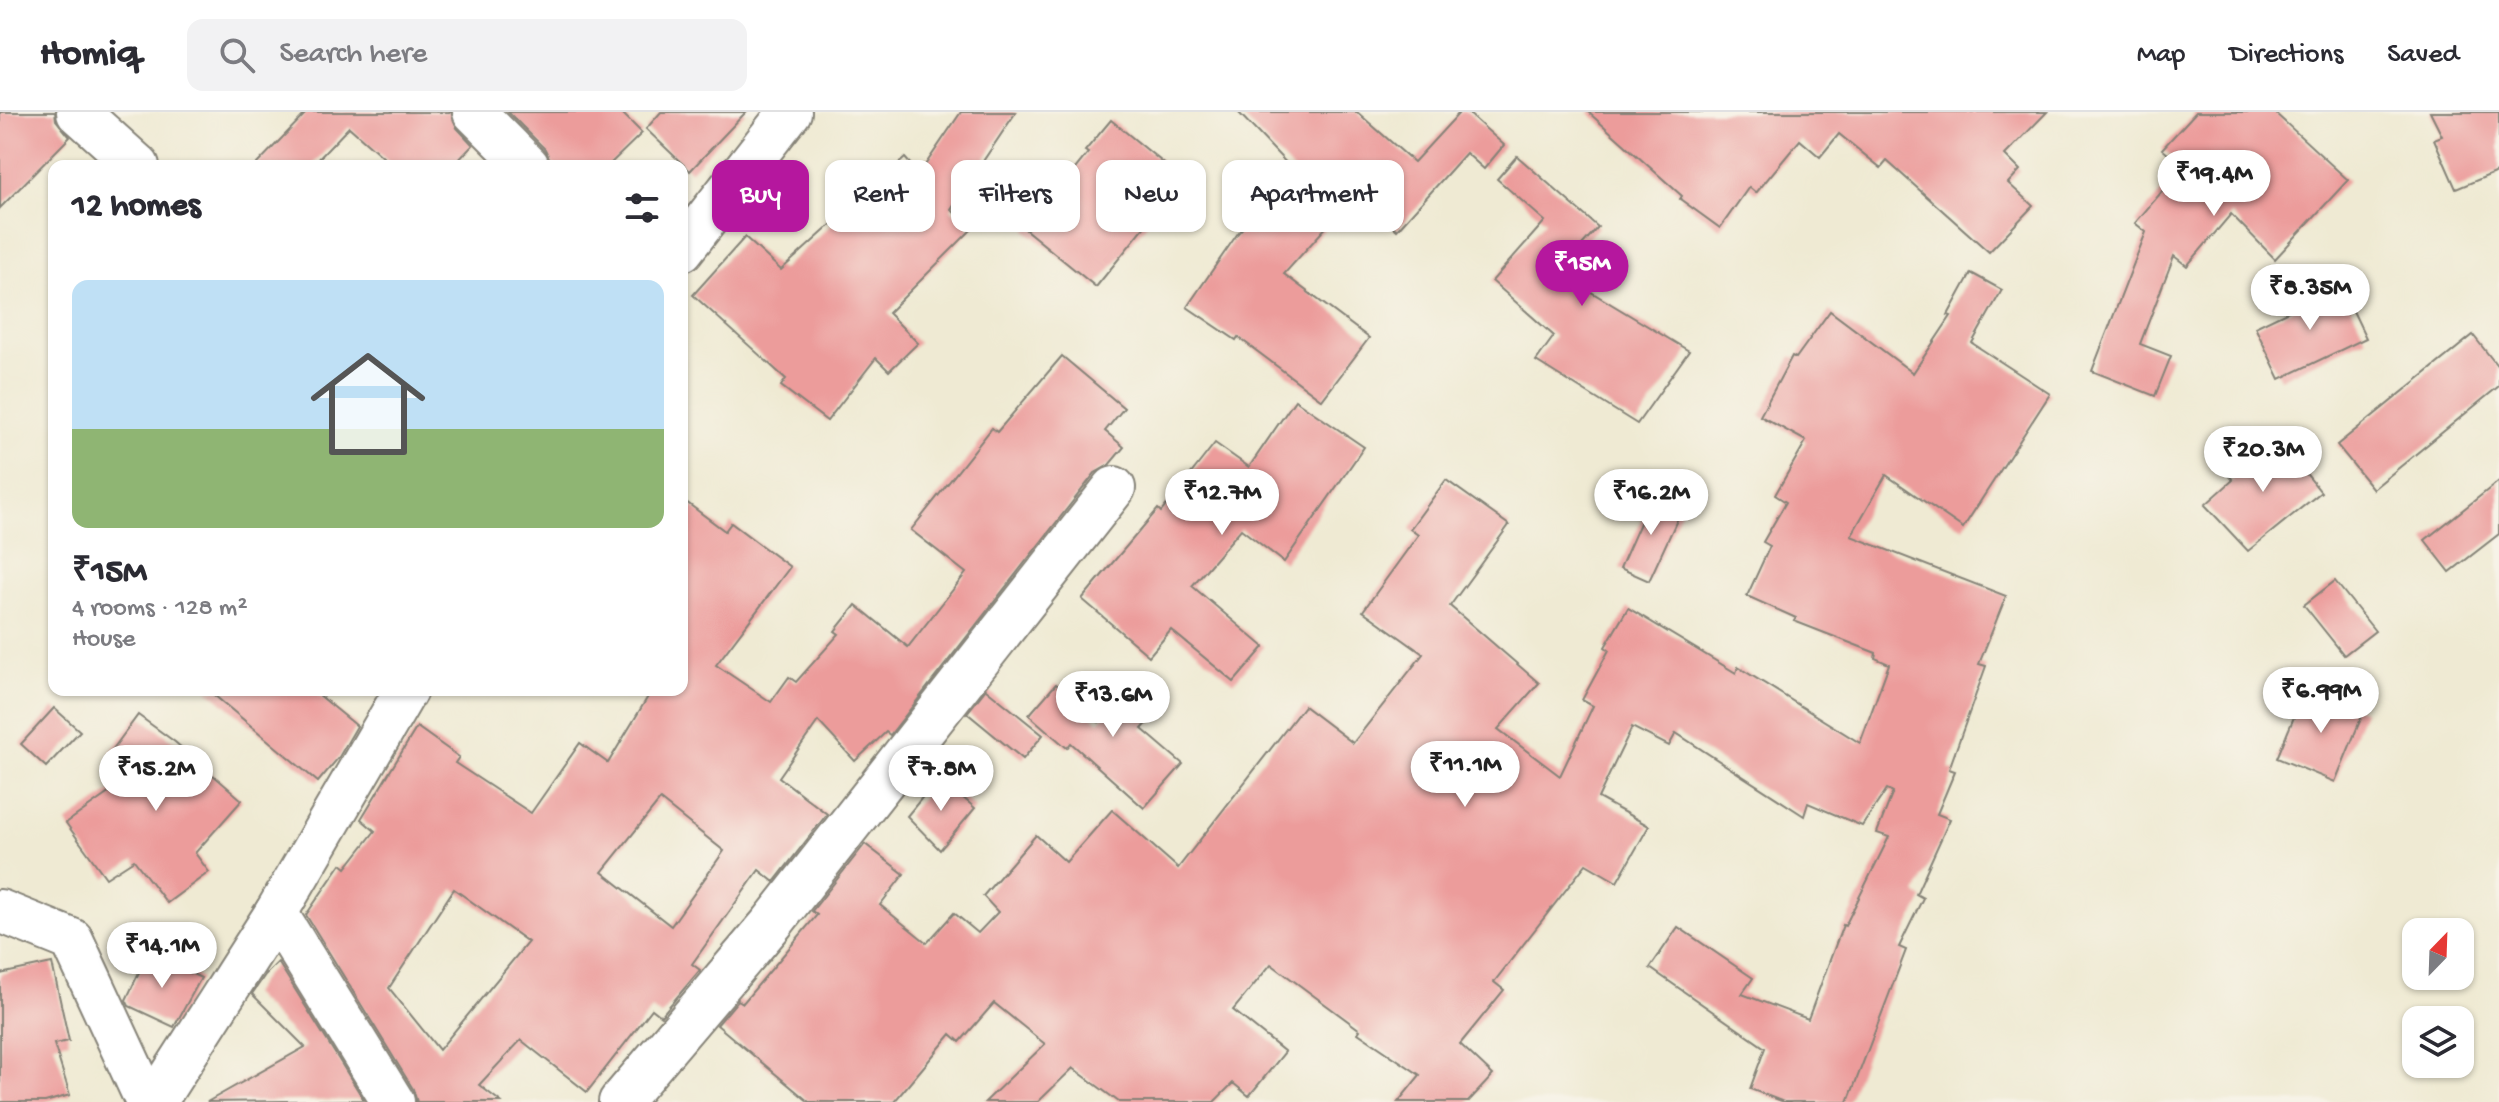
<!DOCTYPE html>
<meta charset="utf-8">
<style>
:root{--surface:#fff;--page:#f2f2f3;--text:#2b2b33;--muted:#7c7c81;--line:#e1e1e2;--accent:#b5179e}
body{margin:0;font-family:"Gochi Hand",sans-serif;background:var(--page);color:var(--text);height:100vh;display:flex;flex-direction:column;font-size:30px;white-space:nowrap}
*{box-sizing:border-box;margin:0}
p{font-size:26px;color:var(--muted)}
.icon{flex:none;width:44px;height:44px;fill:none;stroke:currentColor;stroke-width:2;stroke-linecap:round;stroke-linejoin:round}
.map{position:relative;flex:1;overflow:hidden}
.side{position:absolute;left:48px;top:48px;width:640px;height:536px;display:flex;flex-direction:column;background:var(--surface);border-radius:16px;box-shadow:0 2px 6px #0004}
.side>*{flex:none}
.top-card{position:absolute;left:712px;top:48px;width:760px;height:72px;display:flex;gap:16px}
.needle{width:52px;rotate:23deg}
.buttons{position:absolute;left:2402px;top:806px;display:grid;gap:16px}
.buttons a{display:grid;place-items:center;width:72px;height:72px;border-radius:16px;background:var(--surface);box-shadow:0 2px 6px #0004;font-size:40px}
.price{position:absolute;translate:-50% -68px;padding:0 18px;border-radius:28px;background:#fff;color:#222;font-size:26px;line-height:52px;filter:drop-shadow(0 2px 4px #0008)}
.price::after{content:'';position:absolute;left:50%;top:48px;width:24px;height:18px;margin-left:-12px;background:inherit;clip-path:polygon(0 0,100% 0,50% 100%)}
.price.current{background:var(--accent);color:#fff}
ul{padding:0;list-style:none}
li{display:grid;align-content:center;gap:16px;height:424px;padding:0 24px}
li span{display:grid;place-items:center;height:248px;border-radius:16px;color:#555}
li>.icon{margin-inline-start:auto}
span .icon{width:144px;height:144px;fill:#fffc;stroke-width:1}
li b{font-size:34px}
h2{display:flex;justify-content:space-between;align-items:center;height:96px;padding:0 24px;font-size:34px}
.tag{padding:0 28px;border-radius:16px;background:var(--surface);box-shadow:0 2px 6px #0004;font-size:28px;line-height:72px}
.tag.current{background:var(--accent);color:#fff}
header{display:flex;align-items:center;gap:48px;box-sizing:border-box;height:112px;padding:0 40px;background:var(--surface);border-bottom:2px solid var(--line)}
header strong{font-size:38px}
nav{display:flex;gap:44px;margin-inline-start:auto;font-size:28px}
.search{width:560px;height:72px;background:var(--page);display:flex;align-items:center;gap:20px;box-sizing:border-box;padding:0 28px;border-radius:16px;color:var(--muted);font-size:30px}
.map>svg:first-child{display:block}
.building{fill:#ec9c9b;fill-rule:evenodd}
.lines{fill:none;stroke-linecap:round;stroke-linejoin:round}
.minor-casing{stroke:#868378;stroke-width:46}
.minor{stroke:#fff;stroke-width:42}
</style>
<header>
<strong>Homiq</strong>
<div class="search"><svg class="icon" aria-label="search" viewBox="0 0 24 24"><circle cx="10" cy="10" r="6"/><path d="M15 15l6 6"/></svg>Search here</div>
<nav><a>Map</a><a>Directions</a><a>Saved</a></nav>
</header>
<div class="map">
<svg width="2499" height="990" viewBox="0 0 2499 990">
<rect width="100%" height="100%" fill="#f7f3e8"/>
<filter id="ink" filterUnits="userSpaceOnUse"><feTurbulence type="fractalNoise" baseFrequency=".0125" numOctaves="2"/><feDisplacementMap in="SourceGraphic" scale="16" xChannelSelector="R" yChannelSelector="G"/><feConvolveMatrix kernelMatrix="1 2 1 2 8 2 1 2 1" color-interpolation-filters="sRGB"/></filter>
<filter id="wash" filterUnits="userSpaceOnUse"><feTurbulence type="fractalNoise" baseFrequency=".006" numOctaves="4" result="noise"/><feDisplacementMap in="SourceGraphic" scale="32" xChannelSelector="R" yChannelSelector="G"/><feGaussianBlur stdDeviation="1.8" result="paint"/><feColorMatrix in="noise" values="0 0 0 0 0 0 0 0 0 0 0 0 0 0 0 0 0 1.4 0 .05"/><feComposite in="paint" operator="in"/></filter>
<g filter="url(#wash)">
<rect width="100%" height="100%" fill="#efead3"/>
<g id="blocks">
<g class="building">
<polygon points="0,0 55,0 56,8 70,25 0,96"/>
<polygon points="307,0 451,0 457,16 473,33 453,54 393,54 349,15 312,54 255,54"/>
<polygon points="508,0 621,0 642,21 608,54 553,54 545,37"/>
<polygon points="661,0 746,0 690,59 646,17"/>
<polygon points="961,0 1016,0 951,97 971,118 888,201 918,231 889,259 876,246 827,309 781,274 786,267 693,183 745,125 781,158 905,46 919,62"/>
<polygon points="1238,0 1357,0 1414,50 1460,0 1467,0 1504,33 1484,57 1466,41 1397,118 1356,82 1284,162 1369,226 1322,288 1238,225 1236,228 1187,195 1238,121 1294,59"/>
<polygon points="1588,0 2047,0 2005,43 2020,58 2008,71 2033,94 1989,140 1887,49 1881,56 1839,22 1820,45 1800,28 1756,81 1749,75 1720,116 1680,87 1682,84"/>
<polygon points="2196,0 2274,0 2348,68 2275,147 2231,102 2187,154 2174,144 2140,232 2171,244 2155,284 2092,259 2146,120 2135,111 2183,55 2162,37"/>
<polygon points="2430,0 2499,0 2499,59 2456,77 2434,27 2442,24"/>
<polygon points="1111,8 1179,64 1149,100 1154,103 1096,175 1026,118 1088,41 1085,39"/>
<polygon points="1517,44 1598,115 1558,160 1689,239 1637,312 1536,249 1554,224 1492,169 1545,109 1497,67"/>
<polygon points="1971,161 2002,178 1972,231 2050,282 1963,416 1886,363 1851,424 2006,484 1979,552 1986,554 1949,657 1955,659 1937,702 1950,707 1916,782 1923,786 1899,835 1906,838 1848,990 1784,990 1750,977 1765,936 1650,856 1678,815 1753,866 1742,882 1808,907 1843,813 1845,814 1889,725 1877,721 1893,680 1887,677 1862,714 1808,691 1804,704 1676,621 1669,634 1632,615 1598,686 1649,714 1617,770 1586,752 1494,870 1504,878 1460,932 1493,963 1468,990 1398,990 1420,963 1358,921 1360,918 1271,852 1233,898 1285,940 1249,984 1233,971 1214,990 1119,990 1073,956 1038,990 985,990 1045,932 994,891 960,930 951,922 894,990 809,990 717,913 738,888 743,891 817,803 812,799 865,732 904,762 880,793 927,831 954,801 978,821 998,800 983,784 1036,723 1066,750 1112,698 1178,756 1304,594 1353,631 1423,542 1363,499 1418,423 1410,417 1446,368 1509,413 1450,494 1539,571 1498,617 1560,664 1593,594 1582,588 1609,538 1605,535 1628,496 1736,561 1738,555 1860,631 1889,552 1875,546 1876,541 1794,509 1796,506 1747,484 1770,434 1763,430 1786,390 1775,383 1806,329 1760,304 1792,244 1796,246 1830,199 1913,261 1951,204 1948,203"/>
<polygon points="2341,174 2366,226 2280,267 2255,215"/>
<polygon points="2473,223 2499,256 2499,274 2373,377 2337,333"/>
<path d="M1062 244 1124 296 1105 319 1124 335 1109 353 1095 361 890 623 886 620 855 649 818 609 779 665 827 702 774 770 759 758 692 852 700 858 661 904 652 897 587 980 521 928 479 973 501 990H417L413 977 306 803 341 752 346 756 375 719 361 707 417 615 459 645 455 651 531 701 580 631 608 651 652 578H682V387L725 419 731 411 790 455 716 553 771 590 789 565 796 570 839 522 835 519 856 493 908 535 966 461 911 418 992 316 997 320ZM660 688 724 739 671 814 602 760ZM454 777 528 830 439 938 389 876Z"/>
<polygon points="1295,288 1364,335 1284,450 1241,417 1192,474 1264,535 1234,570 1171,518 1149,544 1082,487 1158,397 1161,400 1215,331 1249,355"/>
<polygon points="2275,323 2321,380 2248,439 2205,393 2233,368 2227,361"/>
<polygon points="2499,369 2499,422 2450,460 2425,428"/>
<polygon points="1653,382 1683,395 1649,469 1620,456"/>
<polygon points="2335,469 2375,519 2344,543 2304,493"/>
<polygon points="1136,569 1163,594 1142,617 1183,652 1144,696 1071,631 1067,636 1029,603 1056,572 1099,610"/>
<polygon points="2306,576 2364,599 2335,670 2277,646"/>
<polygon points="986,577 1043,623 1023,647 967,601"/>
<polygon points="208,578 313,578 357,614 339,645 318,670"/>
<polygon points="54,596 80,619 46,655 21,632"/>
<polygon points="138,603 175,630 242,688 195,741 209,760 167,791 134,748 106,766 66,711 137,661 110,641"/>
<polygon points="939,665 975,696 940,738 907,704"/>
<polygon points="148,841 201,866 174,915 129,894 126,888"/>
<polygon points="278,850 364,988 207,990 305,935 252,882 265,863"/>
<polygon points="52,851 69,929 54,932 70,983 45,990 0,990 0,862"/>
</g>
</g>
</g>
<g filter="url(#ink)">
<use href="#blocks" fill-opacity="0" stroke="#868378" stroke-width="2"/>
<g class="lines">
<defs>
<g id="minor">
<polyline points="78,0 138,54"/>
<polyline points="474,0 528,54"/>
<polyline points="682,138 790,0"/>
<polyline points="0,799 72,828 147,990"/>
<polyline points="276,801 393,990"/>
<polyline points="155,990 276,801 406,578"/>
<polyline points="620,990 772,811 1114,376"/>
</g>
</defs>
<use href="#minor" class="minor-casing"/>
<use href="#minor" class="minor"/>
</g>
</g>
</svg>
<div class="buttons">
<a><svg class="needle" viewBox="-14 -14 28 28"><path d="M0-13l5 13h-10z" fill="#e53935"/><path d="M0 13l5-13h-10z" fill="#7c7c81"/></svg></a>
<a><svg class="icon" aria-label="layers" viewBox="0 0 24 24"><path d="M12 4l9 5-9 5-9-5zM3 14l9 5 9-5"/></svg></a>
</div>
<b class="price" style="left:2214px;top:106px">₹19.4M</b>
<b class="price current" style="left:1582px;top:196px">₹15M</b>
<b class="price" style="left:2310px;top:220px">₹8.35M</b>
<b class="price" style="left:2263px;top:382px">₹20.3M</b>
<b class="price" style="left:1222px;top:425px">₹12.7M</b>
<b class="price" style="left:1651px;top:425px">₹16.2M</b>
<b class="price" style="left:2321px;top:623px">₹6.99M</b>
<b class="price" style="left:1113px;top:627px">₹13.6M</b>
<b class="price" style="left:1465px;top:697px">₹11.1M</b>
<b class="price" style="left:156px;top:701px">₹15.2M</b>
<b class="price" style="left:941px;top:701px">₹7.8M</b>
<b class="price" style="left:162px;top:878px">₹14.1M</b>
<div class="top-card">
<a class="tag current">Buy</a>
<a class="tag">Rent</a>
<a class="tag">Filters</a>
<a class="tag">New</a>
<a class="tag">Apartment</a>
</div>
<section class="side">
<h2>12 homes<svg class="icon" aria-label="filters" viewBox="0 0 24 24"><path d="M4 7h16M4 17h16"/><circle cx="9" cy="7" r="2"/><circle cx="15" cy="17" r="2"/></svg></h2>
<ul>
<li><span style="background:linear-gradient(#bfe0f5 60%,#8fb573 0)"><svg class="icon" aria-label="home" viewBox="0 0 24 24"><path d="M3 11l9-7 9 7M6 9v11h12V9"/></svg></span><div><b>₹15M</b><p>4 rooms · 128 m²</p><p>House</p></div></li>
</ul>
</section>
</div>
